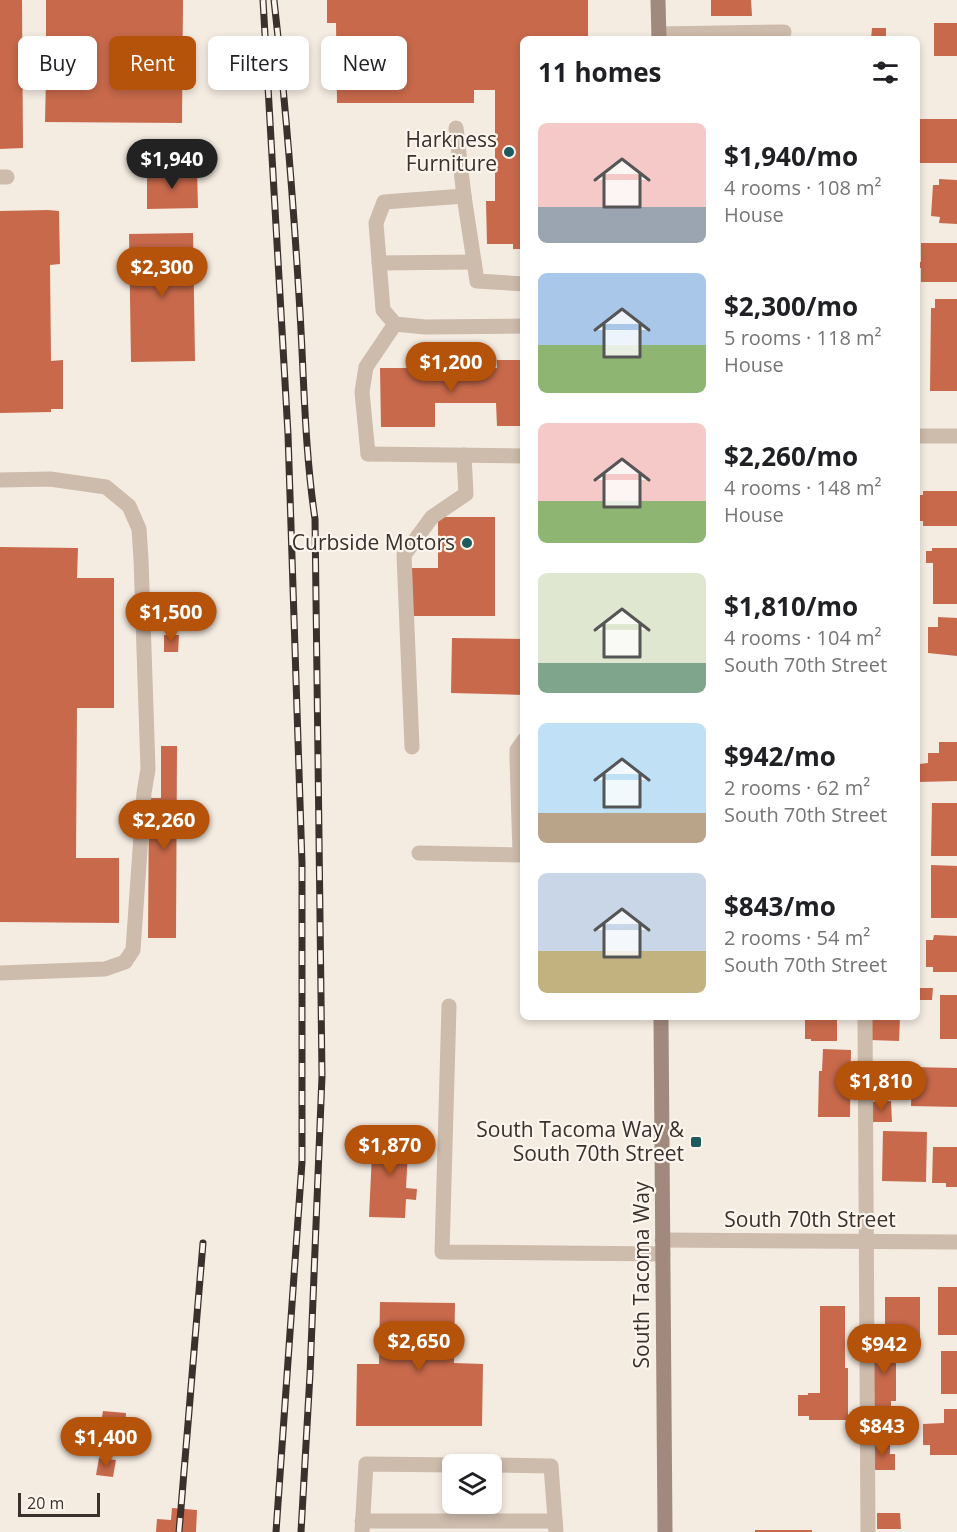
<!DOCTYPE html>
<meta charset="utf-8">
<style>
:root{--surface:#fff;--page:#f6f6f6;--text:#202124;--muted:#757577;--accent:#b45309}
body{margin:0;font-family:"Open Sans",sans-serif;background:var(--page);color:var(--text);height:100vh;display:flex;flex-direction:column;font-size:22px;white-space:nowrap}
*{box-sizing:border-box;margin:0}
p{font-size:20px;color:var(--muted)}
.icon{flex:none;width:33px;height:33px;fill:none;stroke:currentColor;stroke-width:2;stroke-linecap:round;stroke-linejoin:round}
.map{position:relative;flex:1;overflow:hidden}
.details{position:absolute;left:520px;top:36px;width:400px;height:984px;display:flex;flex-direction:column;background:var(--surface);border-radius:9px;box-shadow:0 3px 9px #0003}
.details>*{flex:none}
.top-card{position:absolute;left:18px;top:36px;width:412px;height:54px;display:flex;gap:12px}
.controls{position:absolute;left:442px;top:1454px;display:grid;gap:12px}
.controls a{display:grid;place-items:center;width:60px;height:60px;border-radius:9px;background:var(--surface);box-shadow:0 3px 9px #0003;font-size:30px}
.scale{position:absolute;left:18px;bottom:15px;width:82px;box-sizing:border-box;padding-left:6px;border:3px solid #3b302b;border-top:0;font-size:16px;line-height:21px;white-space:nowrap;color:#3b302b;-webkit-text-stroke:4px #fbf5ee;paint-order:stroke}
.price{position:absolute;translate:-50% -51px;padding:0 14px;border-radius:21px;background:var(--accent);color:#fff;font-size:20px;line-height:39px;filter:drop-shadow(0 2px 3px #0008)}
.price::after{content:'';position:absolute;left:50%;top:36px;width:18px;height:14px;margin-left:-9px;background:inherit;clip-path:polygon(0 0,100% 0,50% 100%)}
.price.current{background:#222;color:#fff}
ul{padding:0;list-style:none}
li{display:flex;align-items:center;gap:18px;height:150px;padding:0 18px}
li span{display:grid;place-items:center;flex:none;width:168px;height:120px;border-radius:9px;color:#555}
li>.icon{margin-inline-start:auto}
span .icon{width:72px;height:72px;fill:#fffc;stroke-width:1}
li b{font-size:26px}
h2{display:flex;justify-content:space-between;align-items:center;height:72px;padding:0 18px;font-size:26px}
.pill{padding:0 21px;border-radius:9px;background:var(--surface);box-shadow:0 3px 9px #0003;font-size:21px;line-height:54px}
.pill.current{background:var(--accent);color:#fff}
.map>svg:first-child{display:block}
.building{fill:#c8694b}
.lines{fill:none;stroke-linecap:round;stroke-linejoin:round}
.lane{stroke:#cdbbac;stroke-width:15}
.street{stroke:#cdbbac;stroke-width:15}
.secondary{stroke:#a18a7d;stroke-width:15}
.rail-casing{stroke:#3b302b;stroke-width:7}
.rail{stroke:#fbf5ee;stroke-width:4.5;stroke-dasharray:14;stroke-linecap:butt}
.poi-dot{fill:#1f5a5e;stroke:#fbf5ee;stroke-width:2}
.labels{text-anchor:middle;stroke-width:4.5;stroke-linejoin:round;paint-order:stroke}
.poi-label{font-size:21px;fill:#3b302b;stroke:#fbf5ee;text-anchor:end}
.street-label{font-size:21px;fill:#3b302b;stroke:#fbf5ee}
</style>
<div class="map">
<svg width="957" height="1532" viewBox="0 0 957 1532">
<rect width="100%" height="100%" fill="#f4ebe1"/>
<g class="building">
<polygon points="0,0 22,0 23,148 0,149"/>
<polygon points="46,0 183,0 182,123 45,122 46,76 52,76 52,66 70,66 71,43 46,42"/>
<polygon points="327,0 588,0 588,39 524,39 524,249 513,249 513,244 487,244 486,201 495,201 495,90 474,90 474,103 337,103 336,23 327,23"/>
<polygon points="711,0 751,0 752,16 711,16"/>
<rect x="934" y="23" width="23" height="33"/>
<polygon points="872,28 886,28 886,39 871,39"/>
<rect x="918" y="119" width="39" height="44"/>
<polygon points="197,170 198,208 147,209 147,171"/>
<polygon points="939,179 957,180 957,224 939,223 940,217 931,216 933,185 939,185"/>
<polygon points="48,210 59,211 60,264 50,265 51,361 63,360 63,409 51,409 51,412 0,413 0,211"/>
<polygon points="193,233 195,361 131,362 129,234"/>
<polygon points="921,243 957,243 957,282 921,282 921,268 918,268 918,262 921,262"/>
<polygon points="935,299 957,299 957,391 930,391 931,308 935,308"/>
<polygon points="497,360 524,360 524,426 497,426 496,403 435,403 435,427 381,427 380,368 497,368"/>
<polygon points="923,491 957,491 957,526 923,526 923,521 918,521 918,495 923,495"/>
<polygon points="438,517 495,517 495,616 412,616 412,568 438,568"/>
<polygon points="0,547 78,548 77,578 114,578 114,708 77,708 76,858 119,858 119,923 0,922"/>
<polygon points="932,548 957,548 957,604 933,604 933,563 926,563 926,551 932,551"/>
<polygon points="938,617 957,618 957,656 928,653 928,627 938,627"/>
<polygon points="164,635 179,635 178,652 164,652"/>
<polygon points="452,638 524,639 524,695 451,693"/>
<polygon points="939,742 957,742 957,781 919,782 919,764 928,763 928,753 939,753"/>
<polygon points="161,746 177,746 176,938 148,938 149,798 161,798"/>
<polygon points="932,803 957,803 957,856 931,856"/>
<polygon points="931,865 957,866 957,918 931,918"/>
<polygon points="934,935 957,936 957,972 933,972 933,967 926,967 926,940 933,940"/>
<polygon points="918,988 933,988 932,1000 918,1000"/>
<rect x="940" y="995" width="17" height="44"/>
<polygon points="805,1017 837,1017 837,1041 811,1041 811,1039 805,1039"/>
<polygon points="871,1017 900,1017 899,1041 870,1040"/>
<polygon points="823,1049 851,1050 850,1117 818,1117 819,1071 822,1071"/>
<polygon points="912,1067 957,1068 957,1107 911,1106"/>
<polygon points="891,1101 892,1122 870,1122 870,1102"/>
<polygon points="883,1131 927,1132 926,1182 882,1181"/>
<polygon points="373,1132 409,1134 406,1188 417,1189 416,1200 406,1199 405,1218 369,1217"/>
<polygon points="933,1147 957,1147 957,1187 946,1187 946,1183 932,1183"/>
<rect x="938" y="1287" width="19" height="48"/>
<rect x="885" y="1297" width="35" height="45"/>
<polygon points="380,1302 455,1303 454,1363 483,1364 482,1426 356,1426 357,1364 379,1364"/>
<polygon points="820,1306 845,1306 845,1368 848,1368 848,1420 809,1420 809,1416 798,1416 798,1395 808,1395 808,1393 820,1393"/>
<polygon points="872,1344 896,1344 896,1401 891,1401 891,1406 871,1406"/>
<rect x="941" y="1351" width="16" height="43"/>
<polygon points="944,1409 957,1409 957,1455 930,1455 930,1445 923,1445 923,1424 944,1423"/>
<polygon points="103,1411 126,1413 124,1453 100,1451 101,1432 93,1431 94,1417 102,1417"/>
<polygon points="870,1442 890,1442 890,1454 895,1454 895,1470 870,1470"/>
<polygon points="99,1458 116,1460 113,1477 96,1475"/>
<polygon points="172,1508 197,1510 196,1532 156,1532 157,1519 171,1520"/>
<polygon points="877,1513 900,1513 901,1529 877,1529"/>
<rect x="755" y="1530" width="57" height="2"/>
</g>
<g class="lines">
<g class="lane">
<polyline points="659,34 784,32"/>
<polyline points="456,128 464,196 477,281 524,284"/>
<polyline points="0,177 7,177"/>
<polyline points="464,196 384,202 376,223 383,310 395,324 425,327 524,326"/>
<polyline points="379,263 474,262"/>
<polyline points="368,454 362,392 366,367 395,324"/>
<polyline points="0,480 50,479 106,487 129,506 139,529 141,559 148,769 144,793 133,950 125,962 105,969 0,973"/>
<polyline points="412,747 404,555 432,517 466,494 464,455"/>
<polyline points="419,853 524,855"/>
<polyline points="520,854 517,759 517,750 524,740"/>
<polyline points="449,1006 442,1252 663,1254"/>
<polyline points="865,1017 868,1532"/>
<polyline points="492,1465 551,1466 556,1532"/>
<polyline points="362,1521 555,1521"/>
<polyline points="362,1532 366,1464 453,1465"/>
</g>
<g class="street">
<polyline points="918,436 957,436"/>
<polyline points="368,454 524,456"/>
<polyline points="662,1240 957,1242"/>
</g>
<g class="secondary">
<polyline points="658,0 659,39"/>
<polyline points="661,1017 665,1532"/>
</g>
<defs>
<g id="rail">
<polyline points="263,0 288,434 302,863 302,1162 276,1532"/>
<path d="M274 0C285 98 293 197 299 296 304 370 304 445 315 519L322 1076 310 1374 301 1532"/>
<polyline points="179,1532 203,1243"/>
</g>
</defs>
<use href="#rail" class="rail-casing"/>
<use href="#rail" class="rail"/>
</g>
<g class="poi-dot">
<circle cx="509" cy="152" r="6"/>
<circle cx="467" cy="543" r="6"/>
<rect x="690" y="1136" width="12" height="12" rx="3"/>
</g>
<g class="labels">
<g class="poi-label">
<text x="497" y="147">Harkness<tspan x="497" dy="24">Furniture</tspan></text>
<text x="455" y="550">Curbside Motors</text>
<text x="684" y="1137">South Tacoma Way &amp;<tspan x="684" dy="24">South 70th Street</tspan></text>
</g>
<g class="street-label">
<text x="810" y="1227">South 70th Street</text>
<text transform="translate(642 1275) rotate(-90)" y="7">South Tacoma Way</text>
</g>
</g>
</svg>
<div class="controls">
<a><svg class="icon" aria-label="layers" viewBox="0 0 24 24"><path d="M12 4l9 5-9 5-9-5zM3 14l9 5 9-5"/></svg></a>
</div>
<div class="scale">20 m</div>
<b class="price current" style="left:172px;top:190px">$1,940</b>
<b class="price" style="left:162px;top:298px">$2,300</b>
<b class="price" style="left:451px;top:393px">$1,200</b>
<b class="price" style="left:171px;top:643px">$1,500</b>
<b class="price" style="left:164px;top:851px">$2,260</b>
<b class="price" style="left:881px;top:1112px">$1,810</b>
<b class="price" style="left:390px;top:1176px">$1,870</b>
<b class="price" style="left:419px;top:1372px">$2,650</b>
<b class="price" style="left:884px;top:1375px">$942</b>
<b class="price" style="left:882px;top:1457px">$843</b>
<b class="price" style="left:106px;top:1468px">$1,400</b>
<div class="top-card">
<a class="pill">Buy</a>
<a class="pill current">Rent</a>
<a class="pill">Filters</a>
<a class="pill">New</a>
</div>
<section class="details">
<h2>11 homes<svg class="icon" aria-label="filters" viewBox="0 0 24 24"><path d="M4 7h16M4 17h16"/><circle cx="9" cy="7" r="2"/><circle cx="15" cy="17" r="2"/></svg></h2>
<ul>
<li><span style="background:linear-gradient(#f6c9c9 70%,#9aa5b1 0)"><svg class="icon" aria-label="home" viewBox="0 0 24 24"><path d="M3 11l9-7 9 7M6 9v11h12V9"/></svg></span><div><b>$1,940/mo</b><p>4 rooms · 108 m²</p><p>House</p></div></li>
<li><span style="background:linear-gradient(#a9c7e8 60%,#8fb573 0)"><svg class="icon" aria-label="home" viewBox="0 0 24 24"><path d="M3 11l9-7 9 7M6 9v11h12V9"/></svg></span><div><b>$2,300/mo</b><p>5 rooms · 118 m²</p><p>House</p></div></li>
<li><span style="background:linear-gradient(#f6c9c9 65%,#8fb573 0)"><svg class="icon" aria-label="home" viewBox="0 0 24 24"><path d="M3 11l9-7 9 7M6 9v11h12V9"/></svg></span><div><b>$2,260/mo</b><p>4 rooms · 148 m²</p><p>House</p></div></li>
<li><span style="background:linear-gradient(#dfe7d0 75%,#7fa58c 0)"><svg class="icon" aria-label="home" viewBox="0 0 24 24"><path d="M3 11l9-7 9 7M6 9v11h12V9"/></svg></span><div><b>$1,810/mo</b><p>4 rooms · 104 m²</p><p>South 70th Street</p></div></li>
<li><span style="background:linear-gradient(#bfe0f5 75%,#b9a48a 0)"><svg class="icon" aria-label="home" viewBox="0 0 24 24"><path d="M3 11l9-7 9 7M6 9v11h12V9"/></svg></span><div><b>$942/mo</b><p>2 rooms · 62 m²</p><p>South 70th Street</p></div></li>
<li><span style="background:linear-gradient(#c9d6e8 65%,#c2b280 0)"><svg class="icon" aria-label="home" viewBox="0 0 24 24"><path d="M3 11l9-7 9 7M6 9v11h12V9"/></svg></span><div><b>$843/mo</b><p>2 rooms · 54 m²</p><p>South 70th Street</p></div></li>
</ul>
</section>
</div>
